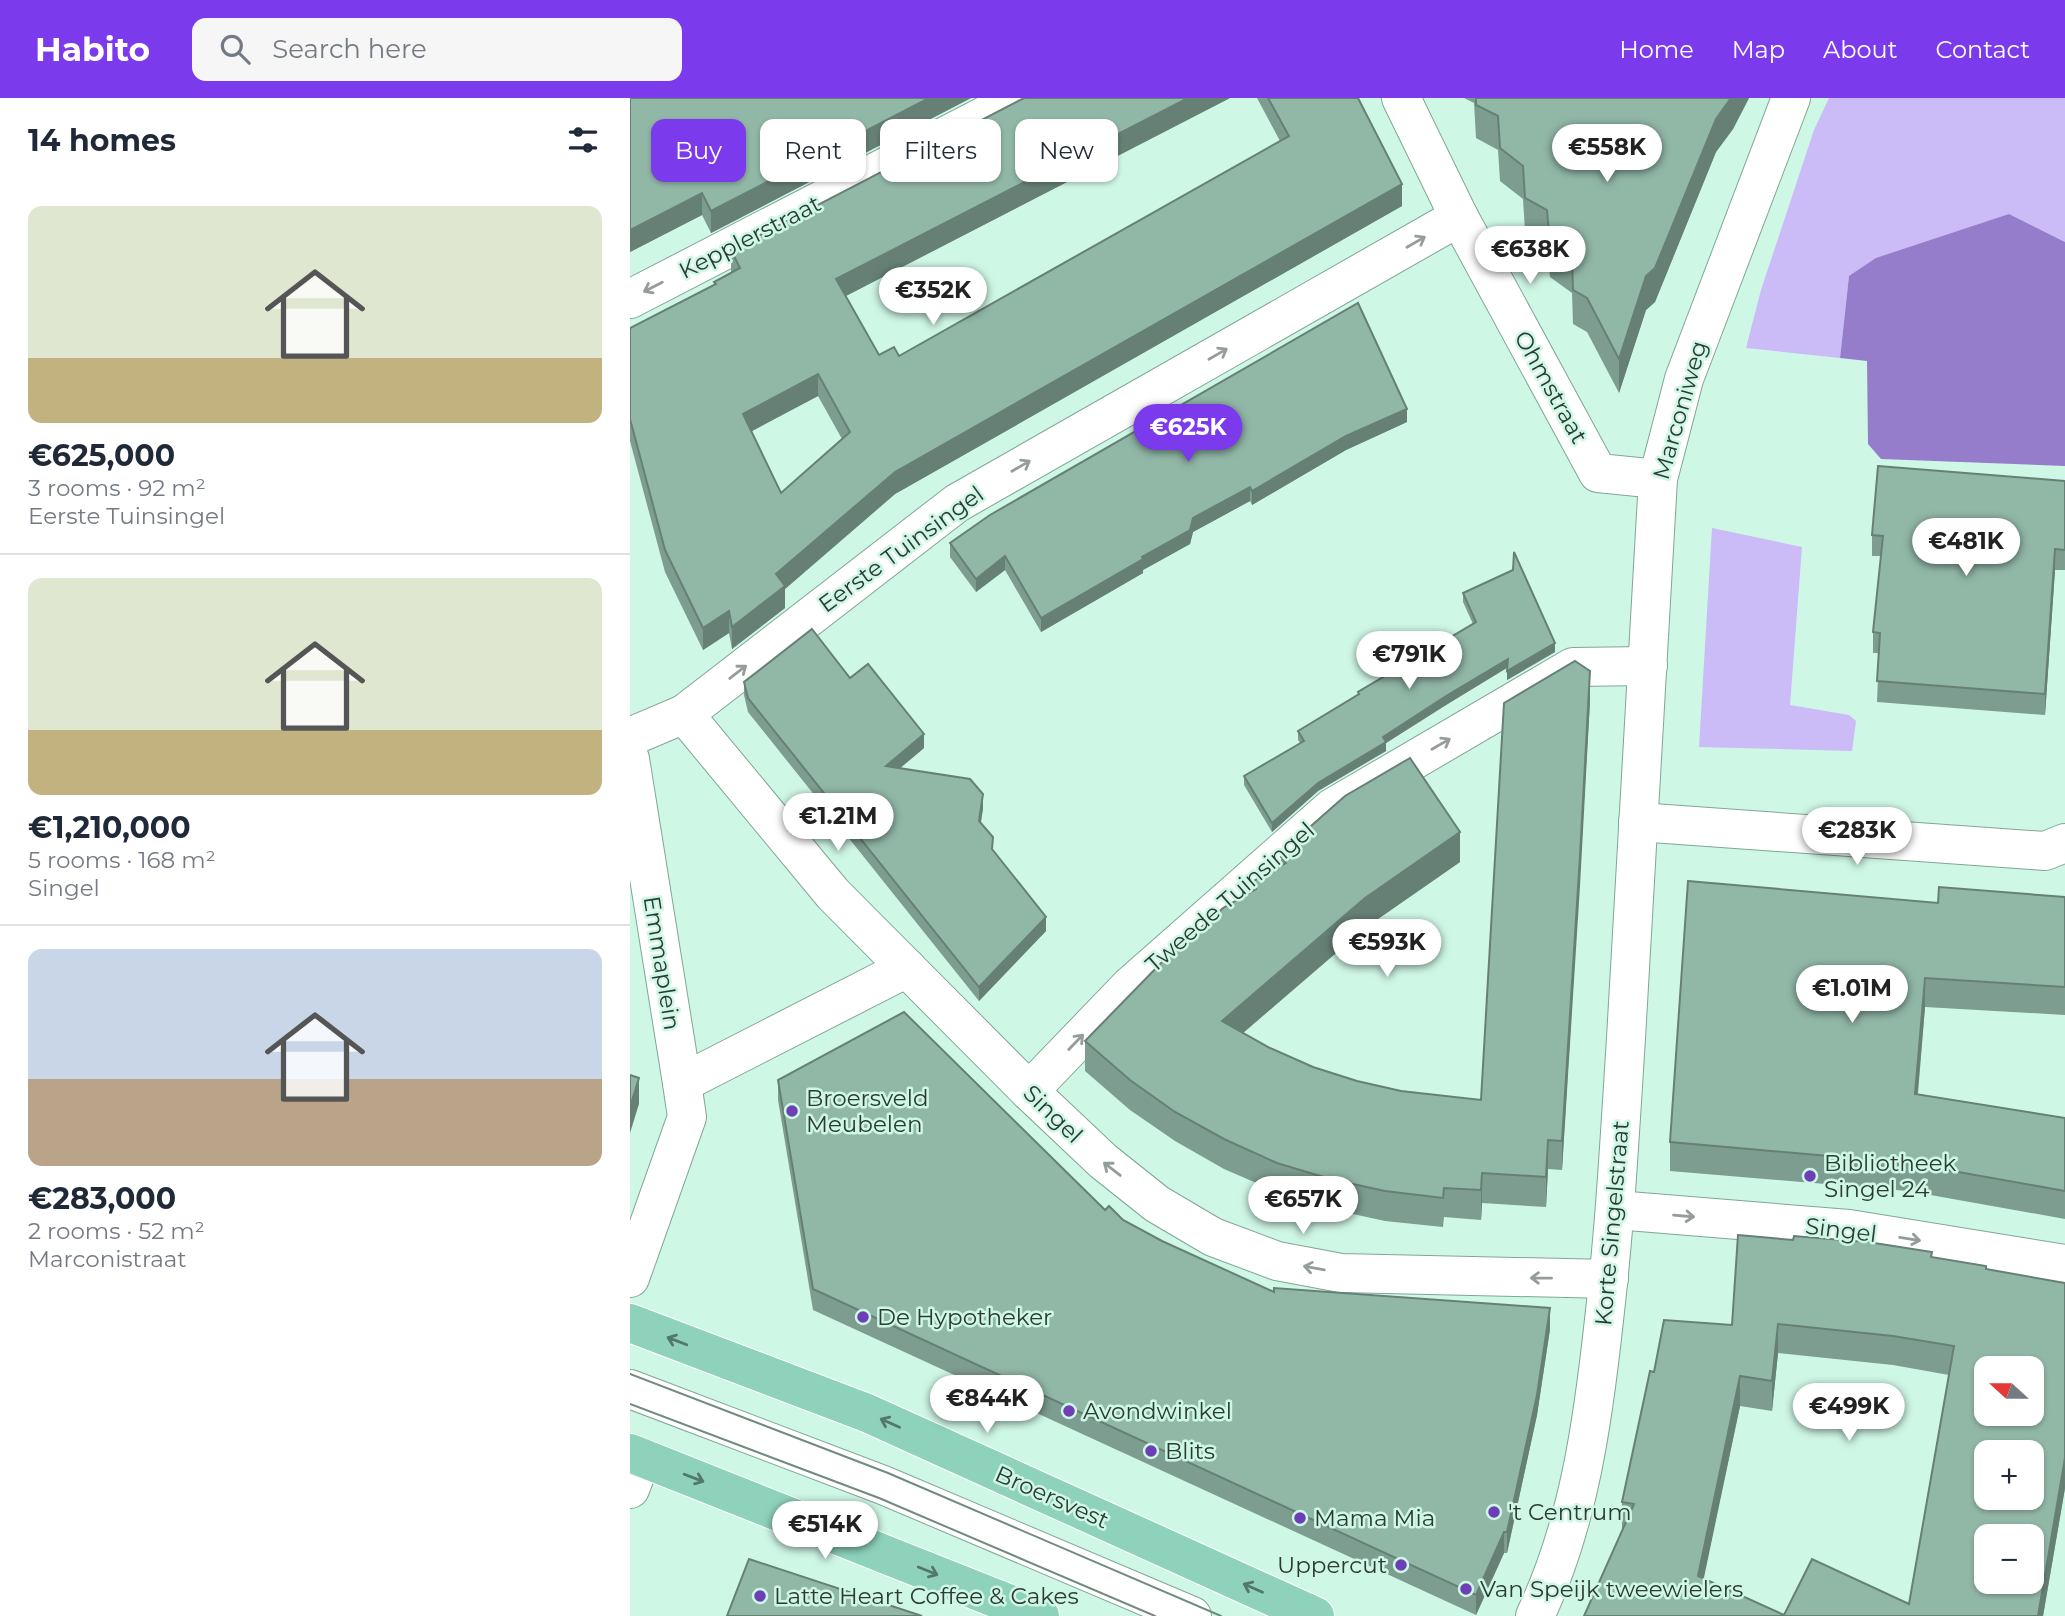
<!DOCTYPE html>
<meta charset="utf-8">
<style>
:root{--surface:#fff;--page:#f6f6f7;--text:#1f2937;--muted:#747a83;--line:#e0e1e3;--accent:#7c3aed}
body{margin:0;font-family:Montserrat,sans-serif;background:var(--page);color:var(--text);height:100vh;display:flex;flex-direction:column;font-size:26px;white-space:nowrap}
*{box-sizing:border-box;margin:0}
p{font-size:23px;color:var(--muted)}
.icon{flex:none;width:38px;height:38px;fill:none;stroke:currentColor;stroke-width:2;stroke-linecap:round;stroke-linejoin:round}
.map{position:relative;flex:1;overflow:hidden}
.side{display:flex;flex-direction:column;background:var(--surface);width:630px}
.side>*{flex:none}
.top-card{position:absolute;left:21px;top:21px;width:665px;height:63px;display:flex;gap:14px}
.needle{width:46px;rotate:291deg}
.controls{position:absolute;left:1344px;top:1258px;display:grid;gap:14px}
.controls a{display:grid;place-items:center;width:70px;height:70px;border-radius:14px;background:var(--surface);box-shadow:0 2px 5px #0004;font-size:35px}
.price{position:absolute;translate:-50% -60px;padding:0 16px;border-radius:24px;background:#fff;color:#222;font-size:23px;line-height:46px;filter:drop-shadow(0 2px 4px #0008)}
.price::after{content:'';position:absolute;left:50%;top:42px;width:21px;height:16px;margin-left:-10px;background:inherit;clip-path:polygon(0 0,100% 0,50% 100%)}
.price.selected{background:var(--accent);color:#fff}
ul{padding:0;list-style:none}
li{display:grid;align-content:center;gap:14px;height:371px;padding:0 28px}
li+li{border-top:2px solid var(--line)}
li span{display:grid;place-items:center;height:217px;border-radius:14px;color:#555}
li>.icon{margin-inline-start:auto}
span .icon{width:126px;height:126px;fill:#fffc;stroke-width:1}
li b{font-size:30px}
h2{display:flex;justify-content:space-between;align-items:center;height:84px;padding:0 28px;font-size:30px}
.pill{padding:0 24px;border-radius:14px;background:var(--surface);box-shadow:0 2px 5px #0004;font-size:24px;line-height:63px}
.pill.selected{background:var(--accent);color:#fff}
header{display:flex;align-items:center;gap:42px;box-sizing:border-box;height:98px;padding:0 35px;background:var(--accent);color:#fff}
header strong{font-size:33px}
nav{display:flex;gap:38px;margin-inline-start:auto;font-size:24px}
.search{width:490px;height:63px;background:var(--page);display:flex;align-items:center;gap:18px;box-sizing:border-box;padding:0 24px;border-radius:14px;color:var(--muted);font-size:26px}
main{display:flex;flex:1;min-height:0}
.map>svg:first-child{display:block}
.green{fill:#cbbbf7}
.water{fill:#957dcb}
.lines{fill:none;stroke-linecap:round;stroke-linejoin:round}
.minor-casing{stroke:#80a696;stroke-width:40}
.major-casing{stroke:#fff;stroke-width:40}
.minor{stroke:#fff;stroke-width:38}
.major{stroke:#8ed2bc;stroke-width:38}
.tram{stroke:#718b80;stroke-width:2}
.wall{fill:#7d9d90;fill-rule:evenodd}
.shaded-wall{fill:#668075}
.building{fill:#91b7a7;stroke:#668075;stroke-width:2;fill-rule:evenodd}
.oneway{stroke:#959d9a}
.oneway2{stroke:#53776a}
.poi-dot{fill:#6d3eb6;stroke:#cff7e6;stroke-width:2.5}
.labels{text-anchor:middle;stroke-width:5;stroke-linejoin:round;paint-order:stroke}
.street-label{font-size:23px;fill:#2b3b34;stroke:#cff7e6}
.poi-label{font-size:23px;fill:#2b3b34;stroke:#cff7e6;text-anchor:start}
</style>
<header>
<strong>Habito</strong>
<div class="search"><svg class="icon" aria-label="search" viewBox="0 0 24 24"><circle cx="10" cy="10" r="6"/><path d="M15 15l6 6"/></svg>Search here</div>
<nav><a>Home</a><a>Map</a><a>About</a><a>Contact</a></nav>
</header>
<main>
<section class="side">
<h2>14 homes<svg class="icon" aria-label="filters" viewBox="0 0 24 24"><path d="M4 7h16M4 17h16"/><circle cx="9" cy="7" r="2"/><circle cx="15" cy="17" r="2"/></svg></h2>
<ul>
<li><span style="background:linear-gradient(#dfe7d0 70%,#c2b280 0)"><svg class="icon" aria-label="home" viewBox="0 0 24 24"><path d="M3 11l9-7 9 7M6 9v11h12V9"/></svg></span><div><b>€625,000</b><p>3 rooms · 92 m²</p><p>Eerste Tuinsingel</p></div></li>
<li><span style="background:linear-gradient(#dfe7d0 70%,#c2b280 0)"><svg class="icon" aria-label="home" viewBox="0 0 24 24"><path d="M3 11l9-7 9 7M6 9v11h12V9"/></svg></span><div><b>€1,210,000</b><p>5 rooms · 168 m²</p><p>Singel</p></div></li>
<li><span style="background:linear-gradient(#c9d6e8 60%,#b9a48a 0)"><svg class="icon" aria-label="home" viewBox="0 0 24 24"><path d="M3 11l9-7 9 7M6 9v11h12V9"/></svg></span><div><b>€283,000</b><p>2 rooms · 52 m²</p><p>Marconistraat</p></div></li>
</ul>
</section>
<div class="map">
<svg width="1435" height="1518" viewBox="0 0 1435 1518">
<rect width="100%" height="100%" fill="#cff7e6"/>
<g class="green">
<polygon points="1199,0 1435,0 1435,144 1379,116 1219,178 1210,260 1116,250 1131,192 1184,32"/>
<polygon points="1082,430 1172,449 1160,607 1219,617 1226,623 1222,653 1069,649"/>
</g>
<polygon class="water" points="1379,116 1435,144 1435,368 1251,361 1238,346 1237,263 1210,260 1219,178 1246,160"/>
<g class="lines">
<defs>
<g id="minor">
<polyline points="771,0 829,119 968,375 1028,381"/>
<polyline points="0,201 389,0"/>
<polyline points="54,616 327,405 829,119"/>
<polyline points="0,639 54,616 203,796 399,993 473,1063 527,1106 583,1139 647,1163 711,1175 979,1181"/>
<polyline points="0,661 52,985 277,870"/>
<polyline points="1008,724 1415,753 1435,745"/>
<polyline points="399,993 500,888 702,710 943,569 1018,568"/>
<polyline points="986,1112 1219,1131 1435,1166"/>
<polyline points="0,1180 57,1019 52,985"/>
<polyline points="0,1291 253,1387 562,1518"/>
<polyline points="0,1391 12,1360"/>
<path d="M905 1518C949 1426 963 1323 974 1222 985 1128 990 1034 996 940 1006 754 1018 567 1028 381L1054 281 1161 0"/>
</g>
<g id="major">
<polyline points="0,1225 237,1315 685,1518"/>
<polyline points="0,1355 410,1518"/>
</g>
</defs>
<use href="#minor" class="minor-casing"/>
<use href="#major" class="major-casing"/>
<use href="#minor" class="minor"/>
<use href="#major" class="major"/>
<g class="tram">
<polyline points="0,1276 258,1375 591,1518"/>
<polyline points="0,1306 249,1400 525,1518"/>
</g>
</g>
<g class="wall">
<polygon points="0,0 341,0 81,135 72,117 0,154"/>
<path d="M394 0H600L216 198 249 257 269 258 650 43 627 0H728L772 108 265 396 155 491V510L102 551 99 535 73 552 35 474 0 343V230L84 187V184L101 175V152ZM188 298 212 341 151 395 121 333Z"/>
<polygon points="834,0 1119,0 1103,31 1086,54 1025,204 1016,212 989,295 957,234 943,226 942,195 920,179 917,146 895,133 893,101 870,83 868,52 846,40 844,5"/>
<polygon points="777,324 716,352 622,407 620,403 563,434 560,446 513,472 513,475 411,534 375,472 346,494 320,459 320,445"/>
<polygon points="1435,383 1435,472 1425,472 1415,617 1247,604 1249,555 1243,555 1243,534 1251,458 1242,458 1242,437"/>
<polygon points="833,495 925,554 877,582 877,570 816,607 756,645 756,653 688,693 642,734 614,687 614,678 671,646 668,642 668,633 728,597 728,594 843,526 833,504"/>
<polygon points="220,580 294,650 270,670 353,710 351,724 363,752 416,833 349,903 118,614 114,597 114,584"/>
<polygon points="960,603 932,1072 918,1071 916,1109 852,1105 851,1122 814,1119 813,1129 755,1123 700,1111 647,1094 594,1071 545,1043 500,1012 455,973 455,943 620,794 620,785 651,768 651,759 664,751 664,743 830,764 735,830 613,935 640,950 683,969 727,983 771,993 851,1002"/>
<polygon points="1435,799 1435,917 1295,909 1288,996 1435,1020 1435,1121 1278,1093 1040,1073 1040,1044 1308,805"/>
<polygon points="148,982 475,1112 532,1143 644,1194 920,1231 907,1317 877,1455 874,1455 846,1517 183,1212 148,1002"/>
<path d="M1302 1159 1356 1171 1435 1390 1413 1518H954L992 1434V1404L1024 1274 1102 1227ZM1148 1255 1263 1267 1319 1277 1279 1506 1154 1517 1073 1481 1110 1308 1142 1313Z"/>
</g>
<g class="shaded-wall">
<polygon points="299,0 341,0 81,135 81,113"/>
<polygon points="558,0 600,0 206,203 206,181"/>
<polygon points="1101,0 1119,0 1103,31 1086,54 1025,204 1016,212 989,295 989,261 1016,178 1086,21"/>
<polygon points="772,86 772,108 265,396 155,491 155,510 102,551 102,529 146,476 265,374"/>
<polygon points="72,95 72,117 0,154 0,132"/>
<polygon points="188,276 188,298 113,338 113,316"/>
<polygon points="777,311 777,324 716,352 622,407 622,393 716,338"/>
<polygon points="620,389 620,403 563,434 560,446 513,472 513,475 411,534 411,520 512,459 563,420"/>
<polygon points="1425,451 1425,472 1415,617 1415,596"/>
<polygon points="375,458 375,472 346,494 346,481"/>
<polygon points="99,513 99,535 73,552 73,530"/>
<polygon points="925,545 925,554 877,582 877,573"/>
<polygon points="878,561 878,569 816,607 756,645 756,653 688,693 642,734 642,725 688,685 753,639 816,598"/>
<polygon points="960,573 960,603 950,788 932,1072 932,1043"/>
<polygon points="294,636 294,650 256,682 256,668"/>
<polygon points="353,696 353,710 349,736 349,723"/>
<polygon points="830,734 830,764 735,830 592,953 592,923 735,800"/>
<polygon points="416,819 416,833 349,903 349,889"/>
<polygon points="1295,880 1295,909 1285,1024 1285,996"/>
<polygon points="9,980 9,1006 0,1035 0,1009"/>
<polygon points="918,1042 918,1071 916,1109 916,1079"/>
<polygon points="852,1075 852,1105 851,1122 851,1092"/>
<polygon points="920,1210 920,1231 907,1317 877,1455 877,1434"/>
<polygon points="1148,1226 1148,1255 1142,1313 1142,1283"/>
<polygon points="1110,1278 1110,1308 1068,1508 1068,1478"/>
<polygon points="1435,1360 1435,1390 1413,1518 1408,1518"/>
<polygon points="874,1434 874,1455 846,1517 846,1497"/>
</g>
<g class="building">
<polygon points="0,0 299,0 81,113 72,95 0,132"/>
<path d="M394 0H558L206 181 249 257 264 249 269 258 659 38 638 0H728L772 86 265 374 146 476 155 488 102 529 99 513 73 530 35 452 0 321V230L86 186 84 184 110 170 101 152ZM188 276 220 334 151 395 113 316Z"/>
<polygon points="846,0 1101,0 1086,21 1025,170 1016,178 989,261 957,200 943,192 942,161 920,146 917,112 895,100 893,68 870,50 868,18 846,7"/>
<polygon points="728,205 777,311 716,338 622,393 620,389 563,420 560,432 512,459 513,461 411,520 375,458 346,481 320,445 360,417"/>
<polygon points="1248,368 1435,383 1435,452 1425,451 1415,596 1247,583 1250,535 1243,534 1253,438 1242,437"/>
<polygon points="884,454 925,545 877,573 878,561 816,598 753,639 756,644 688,685 642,725 614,678 674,643 668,633 729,596 728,594 846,524 833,495 883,472"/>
<polygon points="182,531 220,580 238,566 294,636 256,668 340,681 353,696 349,723 363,739 362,751 416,819 349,889 118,600 114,584"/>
<polygon points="945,563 960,573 950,758 932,1043 918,1042 916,1079 852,1075 851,1092 814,1090 813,1100 755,1093 700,1081 647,1065 594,1041 545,1014 500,982 455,943 532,864 593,810 626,791 620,785 656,765 651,759 668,749 664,743 715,698 780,660 830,734 735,800 592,923 640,950 683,969 727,983 771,993 851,1002 874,605"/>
<polygon points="1058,783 1308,805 1309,789 1435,799 1435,889 1295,880 1285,996 1435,1020 1435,1093 1278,1065 1040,1044"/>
<polygon points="274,914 475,1112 479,1108 493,1122 532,1143 644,1194 644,1190 920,1210 907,1297 877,1434 874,1434 846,1497 183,1191 148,982"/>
<polygon points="0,977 9,980 0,1009"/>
<path d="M1108 1137 1163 1142 1164 1138 1238 1144 1302 1154 1301 1159 1356 1168V1171L1435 1185V1360L1408 1518H954L1004 1406 992 1404 1020 1273 1024 1274 1034 1222 1102 1227ZM1148 1226 1263 1238 1324 1248 1279 1506 1182 1461 1154 1517 1068 1478 1110 1278 1142 1283ZM1356 1270H1402V1316H1356ZM1356 1354H1402V1400H1356ZM1356 1438H1402V1484H1356Z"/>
<polygon points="119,1461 292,1518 97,1518"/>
</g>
<defs><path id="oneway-shaft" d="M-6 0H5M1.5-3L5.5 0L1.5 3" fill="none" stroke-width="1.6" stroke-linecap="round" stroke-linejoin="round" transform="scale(1.75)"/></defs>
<g class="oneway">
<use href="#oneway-shaft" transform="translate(786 144) rotate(-30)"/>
<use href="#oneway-shaft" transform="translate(23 189) rotate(153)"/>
<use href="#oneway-shaft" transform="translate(588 256) rotate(-30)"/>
<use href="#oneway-shaft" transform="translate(391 368) rotate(-30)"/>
<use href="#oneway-shaft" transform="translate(108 574) rotate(-38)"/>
<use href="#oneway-shaft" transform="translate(811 646) rotate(-30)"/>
<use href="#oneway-shaft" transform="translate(446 944) rotate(-46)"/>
<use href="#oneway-shaft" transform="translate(482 1071) rotate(-142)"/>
<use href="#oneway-shaft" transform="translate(1054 1118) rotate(5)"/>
<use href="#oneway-shaft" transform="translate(1280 1141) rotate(9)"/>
<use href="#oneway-shaft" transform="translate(684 1170) rotate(-170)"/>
<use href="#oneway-shaft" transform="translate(911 1180) rotate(-179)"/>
</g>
<g class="oneway2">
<use href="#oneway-shaft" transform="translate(47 1243) rotate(-159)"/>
<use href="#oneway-shaft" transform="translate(260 1325) rotate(-156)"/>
<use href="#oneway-shaft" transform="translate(64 1380) rotate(21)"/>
<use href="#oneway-shaft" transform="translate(298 1473) rotate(22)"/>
<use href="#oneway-shaft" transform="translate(623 1490) rotate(-156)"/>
</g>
<g class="poi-dot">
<circle cx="162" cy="1013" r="7"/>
<circle cx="1180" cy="1078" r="7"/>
<circle cx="233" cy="1219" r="7"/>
<circle cx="439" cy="1313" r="7"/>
<circle cx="521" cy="1353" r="7"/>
<circle cx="864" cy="1414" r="7"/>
<circle cx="670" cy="1420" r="7"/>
<circle cx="771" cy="1467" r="7"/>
<circle cx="836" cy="1491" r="7"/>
<circle cx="130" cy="1498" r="7"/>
</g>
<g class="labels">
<g class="street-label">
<text transform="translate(120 139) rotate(-27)" y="8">Kepplerstraat</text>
<text transform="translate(921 289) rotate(61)" y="8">Ohmstraat</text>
<text transform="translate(1050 312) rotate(-74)" y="8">Marconiweg</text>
<text transform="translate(271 451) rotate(-36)" y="8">Eerste Tuinsingel</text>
<text transform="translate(600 799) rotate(-41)" y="8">Tweede Tuinsingel</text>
<text transform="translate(32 865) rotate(81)" y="8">Emmaplein</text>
<text transform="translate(423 1016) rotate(44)" y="8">Singel</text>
<text transform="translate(982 1125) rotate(-85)" y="8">Korte Singelstraat</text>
<text transform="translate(1211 1132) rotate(7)" y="8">Singel</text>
<text transform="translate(422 1399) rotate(24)" y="8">Broersvest</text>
</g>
<g class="poi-label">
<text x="176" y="1008">Broersveld<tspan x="176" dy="26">Meubelen</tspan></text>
<text x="1194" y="1073">Bibliotheek<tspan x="1194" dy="26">Singel 24</tspan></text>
<text x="247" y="1227">De Hypotheker</text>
<text x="453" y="1321">Avondwinkel</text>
<text x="535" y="1361">Blits</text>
<text x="878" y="1422">'t Centrum</text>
<text x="684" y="1428">Mama Mia</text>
<text x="757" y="1475" text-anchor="end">Uppercut</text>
<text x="850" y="1499">Van Speijk tweewielers</text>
<text x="144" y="1506">Latte Heart Coffee &amp; Cakes</text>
</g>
</g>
</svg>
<div class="controls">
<a><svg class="needle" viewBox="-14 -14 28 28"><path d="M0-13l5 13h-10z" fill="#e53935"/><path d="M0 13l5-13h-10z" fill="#747a83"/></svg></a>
<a>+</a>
<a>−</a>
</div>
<b class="price" style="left:977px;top:86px">€558K</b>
<b class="price" style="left:900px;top:188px">€638K</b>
<b class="price" style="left:303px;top:229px">€352K</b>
<b class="price selected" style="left:558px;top:366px">€625K</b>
<b class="price" style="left:1336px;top:480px">€481K</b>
<b class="price" style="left:779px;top:593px">€791K</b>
<b class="price" style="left:208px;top:755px">€1.21M</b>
<b class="price" style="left:1227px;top:769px">€283K</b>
<b class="price" style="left:757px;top:881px">€593K</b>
<b class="price" style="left:1222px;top:927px">€1.01M</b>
<b class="price" style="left:673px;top:1138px">€657K</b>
<b class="price" style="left:357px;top:1337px">€844K</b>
<b class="price" style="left:1219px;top:1345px">€499K</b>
<b class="price" style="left:195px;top:1463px">€514K</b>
<div class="top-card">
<a class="pill selected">Buy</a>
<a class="pill">Rent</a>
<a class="pill">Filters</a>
<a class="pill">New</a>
</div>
</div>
</main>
